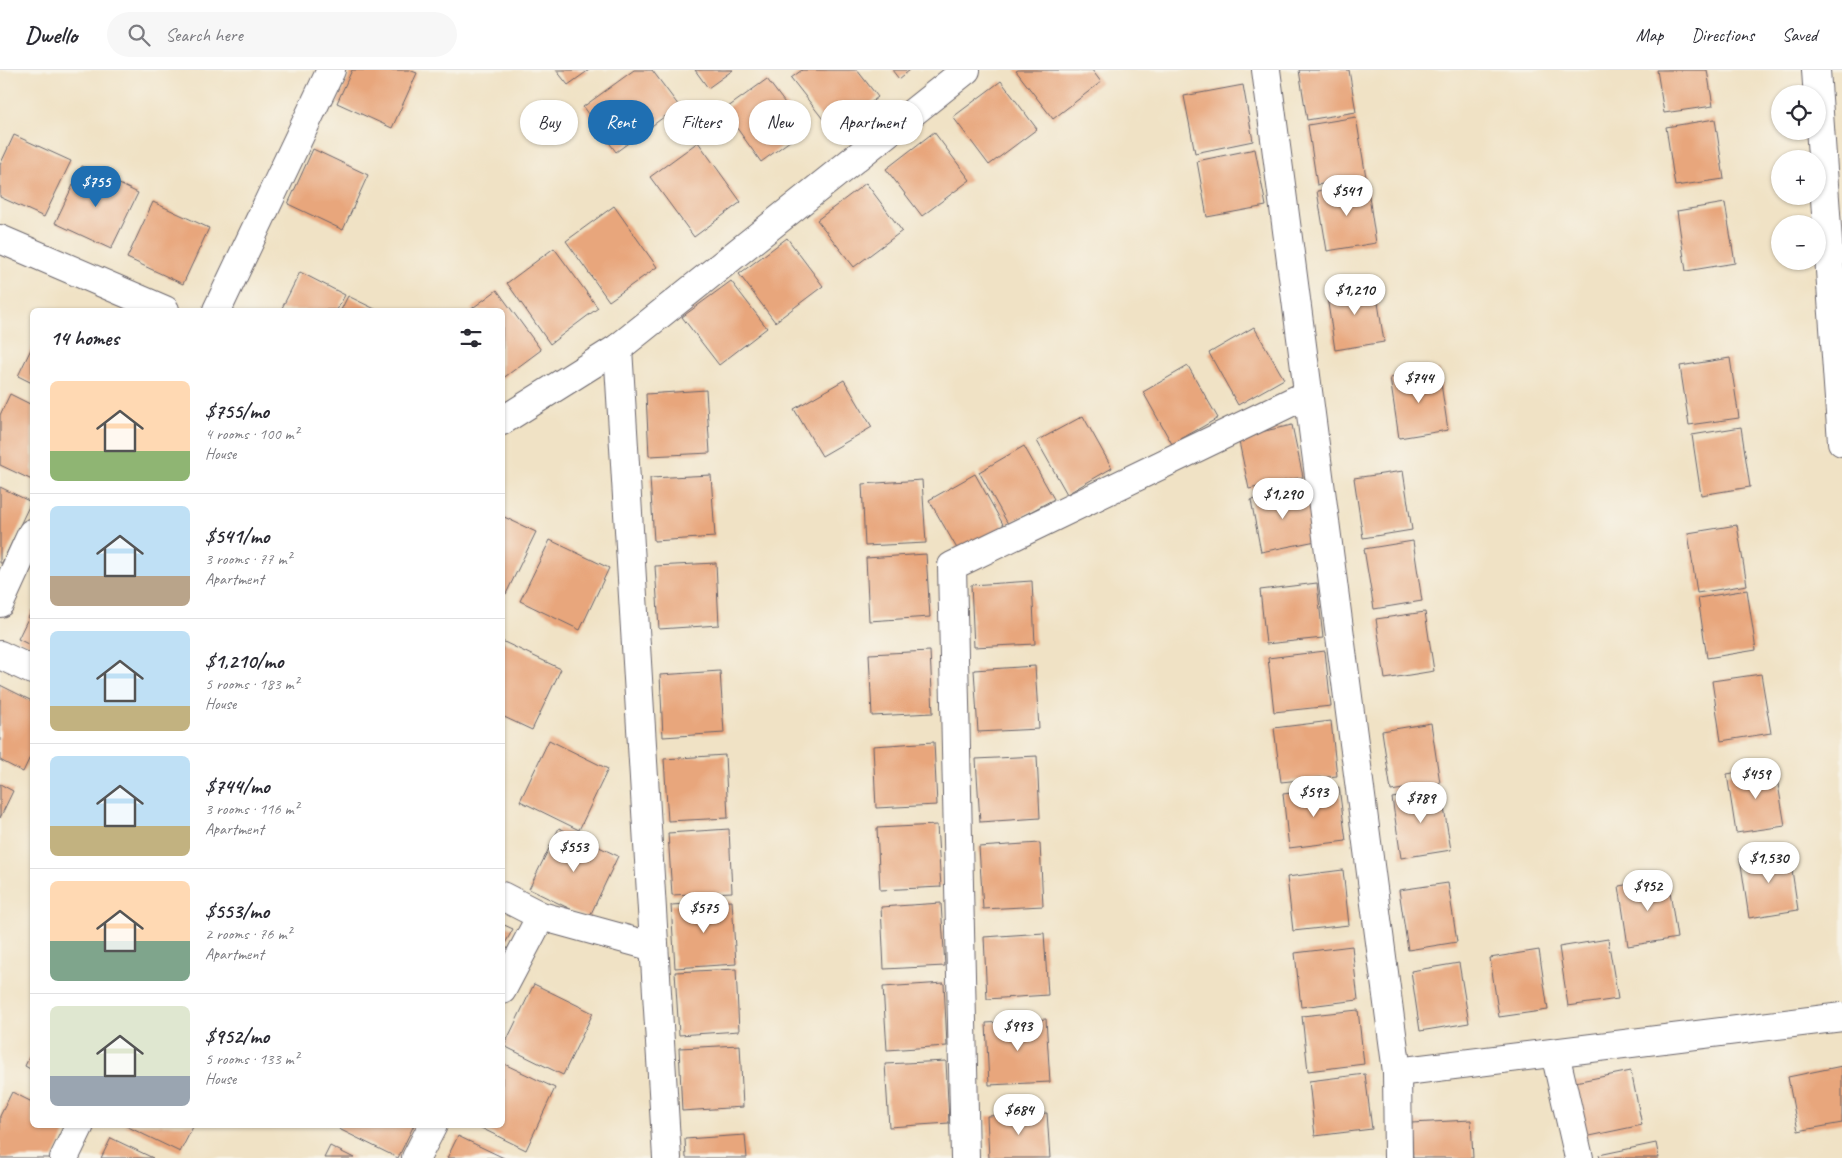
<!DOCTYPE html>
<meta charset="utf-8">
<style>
:root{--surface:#fff;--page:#f7f7f7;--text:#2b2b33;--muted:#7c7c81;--line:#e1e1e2;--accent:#1f6fb2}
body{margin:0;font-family:Caveat,sans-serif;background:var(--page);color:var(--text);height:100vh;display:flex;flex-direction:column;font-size:19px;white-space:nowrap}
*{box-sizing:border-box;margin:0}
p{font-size:16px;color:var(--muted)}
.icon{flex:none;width:28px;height:28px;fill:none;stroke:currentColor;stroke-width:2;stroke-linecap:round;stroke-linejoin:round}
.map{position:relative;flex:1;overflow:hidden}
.sheet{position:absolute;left:30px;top:238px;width:475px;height:820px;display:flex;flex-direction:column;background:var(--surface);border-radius:8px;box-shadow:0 1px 4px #0004}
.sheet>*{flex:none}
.hud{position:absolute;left:520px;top:30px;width:475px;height:45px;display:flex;gap:10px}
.tools{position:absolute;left:1771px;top:15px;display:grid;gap:10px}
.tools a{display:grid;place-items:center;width:55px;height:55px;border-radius:50%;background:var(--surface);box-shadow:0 1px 4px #0004;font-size:25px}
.price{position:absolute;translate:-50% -42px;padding:0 11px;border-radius:18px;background:#fff;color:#222;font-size:16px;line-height:32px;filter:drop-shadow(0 1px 2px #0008)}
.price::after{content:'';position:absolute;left:50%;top:30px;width:15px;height:11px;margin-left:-8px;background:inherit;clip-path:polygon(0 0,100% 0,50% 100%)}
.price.current{background:var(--accent);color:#fff}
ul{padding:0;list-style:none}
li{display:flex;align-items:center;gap:15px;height:125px;padding:0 20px}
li+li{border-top:1px solid var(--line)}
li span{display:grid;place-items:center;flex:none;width:140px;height:100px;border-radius:8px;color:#555}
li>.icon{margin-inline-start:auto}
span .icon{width:60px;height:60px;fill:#fffc;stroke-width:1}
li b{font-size:21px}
h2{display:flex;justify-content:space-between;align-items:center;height:60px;padding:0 20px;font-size:21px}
.chip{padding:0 18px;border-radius:22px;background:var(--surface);box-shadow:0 1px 4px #0004;font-size:18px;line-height:45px}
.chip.current{background:var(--accent);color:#fff}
header{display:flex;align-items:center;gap:30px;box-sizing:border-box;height:70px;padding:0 25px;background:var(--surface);border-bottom:1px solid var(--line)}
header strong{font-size:24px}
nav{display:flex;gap:28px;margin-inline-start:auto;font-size:18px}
.search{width:350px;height:45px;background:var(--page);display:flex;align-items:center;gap:12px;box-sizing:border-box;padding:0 18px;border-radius:28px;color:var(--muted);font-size:19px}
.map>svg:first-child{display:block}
.building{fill:#e8a67c}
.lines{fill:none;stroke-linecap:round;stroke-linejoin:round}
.street-casing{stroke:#6a656b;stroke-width:30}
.secondary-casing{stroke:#6a656b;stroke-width:30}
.street{stroke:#fff;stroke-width:28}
.secondary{stroke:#fff;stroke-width:28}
</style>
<header>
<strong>Dwello</strong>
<div class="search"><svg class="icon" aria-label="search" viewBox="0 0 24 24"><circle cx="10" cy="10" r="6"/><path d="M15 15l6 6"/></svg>Search here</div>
<nav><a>Map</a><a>Directions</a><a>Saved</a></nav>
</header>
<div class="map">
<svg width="1842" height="1088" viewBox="0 0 1842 1088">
<rect width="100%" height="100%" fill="#f7f3e8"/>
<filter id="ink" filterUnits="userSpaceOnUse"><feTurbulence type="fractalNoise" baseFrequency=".02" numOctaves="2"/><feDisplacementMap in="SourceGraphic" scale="10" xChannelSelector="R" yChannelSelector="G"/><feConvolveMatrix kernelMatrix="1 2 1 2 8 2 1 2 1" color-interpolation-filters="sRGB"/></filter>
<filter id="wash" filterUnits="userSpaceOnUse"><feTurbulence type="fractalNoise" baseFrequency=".0096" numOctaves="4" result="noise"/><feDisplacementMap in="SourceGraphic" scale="20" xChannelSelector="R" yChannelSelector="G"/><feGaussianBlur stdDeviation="1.12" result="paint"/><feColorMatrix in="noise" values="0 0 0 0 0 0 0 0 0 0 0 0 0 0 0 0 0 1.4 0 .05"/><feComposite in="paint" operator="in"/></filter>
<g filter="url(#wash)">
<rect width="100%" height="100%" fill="#f0e2c5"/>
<g id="blocks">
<g class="building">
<polygon points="352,0 409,0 417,3 392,58 337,33"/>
<polygon points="556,0 589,0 568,15"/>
<polygon points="634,0 652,0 679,36 616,82 583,37"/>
<polygon points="695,0 733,0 708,18"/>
<polygon points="802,0 857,0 878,27 833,62 791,8"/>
<polygon points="892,0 910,0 899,9"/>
<polygon points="1018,0 1092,0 1101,12 1053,49 1016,1"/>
<polygon points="1299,0 1349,0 1356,42 1307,50"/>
<polygon points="1657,0 1707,0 1713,36 1664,43"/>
<polygon points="767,9 805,60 761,92 724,40"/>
<polygon points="1001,11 1037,59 989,95 953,47"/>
<polygon points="1243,15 1253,71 1195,83 1184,26"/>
<polygon points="1356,47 1366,107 1317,115 1308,55"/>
<polygon points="1715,49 1724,109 1675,116 1666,57"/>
<polygon points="934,62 970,110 922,146 886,99"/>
<polygon points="14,65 71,91 44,147 0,127 0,95"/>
<polygon points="698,72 741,132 694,167 650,107"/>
<polygon points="313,79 368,105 343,160 288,134"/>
<polygon points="1255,79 1266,136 1207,147 1197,91"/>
<polygon points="82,96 138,123 111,179 55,153"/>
<polygon points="866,113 902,161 854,197 817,150"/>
<polygon points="1367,113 1376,173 1327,181 1317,121"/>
<polygon points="153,132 209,158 183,214 127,188"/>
<polygon points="1725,133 1735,193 1686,201 1677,141"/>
<polygon points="614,136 657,197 609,231 566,171"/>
<polygon points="787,168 823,216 775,252 739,204"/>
<polygon points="554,178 598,238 550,274 507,213"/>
<polygon points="300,202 345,225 337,240 281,240"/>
<polygon points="731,211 767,258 719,295 682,247"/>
<polygon points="1375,213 1384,272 1335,280 1326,220"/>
<polygon points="497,220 541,280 502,309 502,240 470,240"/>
<polygon points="348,226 377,240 341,240"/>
<polygon points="1254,257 1284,309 1238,335 1209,283"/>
<polygon points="32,277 32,313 18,306"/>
<polygon points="1730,288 1739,348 1689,355 1680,296"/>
<polygon points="1188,296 1218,348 1172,374 1143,322"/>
<polygon points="1439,300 1448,360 1399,368 1390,308"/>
<polygon points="844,310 872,357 822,386 794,339"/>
<polygon points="706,320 710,383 649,386 646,324"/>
<polygon points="10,324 32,335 32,410 0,395 0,345"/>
<polygon points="1083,346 1112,398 1067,424 1037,371"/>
<polygon points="1292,355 1303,407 1249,419 1238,367"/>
<polygon points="1741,357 1750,417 1701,425 1692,365"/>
<polygon points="1024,376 1054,429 1008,454 979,402"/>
<polygon points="1403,401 1412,460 1363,468 1354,408"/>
<polygon points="975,404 1004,456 959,482 929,430"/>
<polygon points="711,405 715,467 654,471 650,408"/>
<polygon points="922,410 926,473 865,476 862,414"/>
<polygon points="0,417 31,432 2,493 0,493"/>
<polygon points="1305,418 1316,471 1261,482 1251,430"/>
<polygon points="502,446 536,462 506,524 502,522"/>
<polygon points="1737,455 1747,515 1697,523 1688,463"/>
<polygon points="550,470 609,498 580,560 520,531"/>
<polygon points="1413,471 1422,531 1374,539 1364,479"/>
<polygon points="926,484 930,547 869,551 866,488"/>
<polygon points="716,493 719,555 659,559 655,496"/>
<polygon points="1032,511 1035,574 974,577 971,515"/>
<polygon points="1317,513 1323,568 1266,574 1260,520"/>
<polygon points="1747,520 1756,580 1707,588 1698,528"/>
<polygon points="32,540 32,576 18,569"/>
<polygon points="1425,542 1434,601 1385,609 1376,549"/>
<polygon points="502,571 561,599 532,660 502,646"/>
<polygon points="930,581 933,643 872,646 869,584"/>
<polygon points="1325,581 1331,636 1274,642 1268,588"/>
<polygon points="1035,596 1039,659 978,662 974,600"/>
<polygon points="720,601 724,663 663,667 660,605"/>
<polygon points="1761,604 1771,663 1721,671 1712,611"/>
<polygon points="0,615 32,631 32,683 23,702 0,690"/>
<polygon points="1331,651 1337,706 1281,712 1274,658"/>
<polygon points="1431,653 1440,713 1391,721 1382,661"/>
<polygon points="549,670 608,699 579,760 520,731"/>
<polygon points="934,672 937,735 876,738 873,676"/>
<polygon points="725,685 728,748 668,751 664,689"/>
<polygon points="1037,686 1040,748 980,752 976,689"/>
<polygon points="1775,696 1785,756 1736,763 1727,704"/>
<polygon points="0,714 13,721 0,748"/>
<polygon points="1339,717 1346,771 1289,778 1283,724"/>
<polygon points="1441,720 1451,780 1401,788 1392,728"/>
<polygon points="937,755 941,817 880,820 877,758"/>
<polygon points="559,758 618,786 589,848 529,819"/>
<polygon points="729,759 732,822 672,825 668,763"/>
<polygon points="1040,773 1043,836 983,839 979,777"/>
<polygon points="1789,780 1798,840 1749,848 1740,788"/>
<polygon points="1343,800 1349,855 1293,861 1287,807"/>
<polygon points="1668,808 1677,868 1628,876 1619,816"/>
<polygon points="1448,813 1457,872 1408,880 1399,820"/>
<polygon points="732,831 736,894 675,898 671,835"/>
<polygon points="941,833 945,896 884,899 881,837"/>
<polygon points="502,854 513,859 502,879"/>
<polygon points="1044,863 1048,925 987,929 984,867"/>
<polygon points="1608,869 1618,929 1568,936 1559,877"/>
<polygon points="1352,876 1358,930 1301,937 1295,883"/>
<polygon points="1539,880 1548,940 1499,947 1490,888"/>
<polygon points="1459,893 1469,953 1420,961 1411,901"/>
<polygon points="736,899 739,961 679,965 675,902"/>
<polygon points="944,913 947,976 887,980 883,917"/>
<polygon points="534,914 593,943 563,1005 504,976"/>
<polygon points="1358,940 1364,994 1308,1001 1302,946"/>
<polygon points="1046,949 1050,1012 989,1015 986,953"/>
<polygon points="740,975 743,1037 682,1041 679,978"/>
<polygon points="32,981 32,1000 25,996"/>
<polygon points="946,991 949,1053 889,1057 885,994"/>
<polygon points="502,993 555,1018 526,1080 475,1055 502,1055"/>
<polygon points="1842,996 1842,1053 1798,1061 1788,1007"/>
<polygon points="1631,1001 1642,1055 1585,1067 1575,1012"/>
<polygon points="1365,1004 1372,1059 1315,1066 1309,1011"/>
<polygon points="12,1022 32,1032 32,1055 69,1055 53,1088 0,1088 0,1046"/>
<polygon points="1047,1043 1050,1088 989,1088 987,1046"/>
<polygon points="1471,1050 1473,1088 1413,1088 1411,1053"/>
<polygon points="124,1055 194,1055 180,1082"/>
<polygon points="341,1055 414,1055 398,1088 339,1059"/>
<polygon points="745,1065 747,1088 686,1088 685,1069"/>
<polygon points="458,1066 504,1088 447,1088"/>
<polygon points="111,1068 153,1088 101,1088"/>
<polygon points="1656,1073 1659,1088 1600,1088 1599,1085"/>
<polygon points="330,1076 354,1088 324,1088"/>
</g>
</g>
</g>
<g filter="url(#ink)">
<use href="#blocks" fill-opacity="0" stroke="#6a656b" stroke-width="1"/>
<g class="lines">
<defs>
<g id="street">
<polyline points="1266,0 1397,1002 1398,1088"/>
<polyline points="0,169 165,240"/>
<polyline points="217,240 331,0"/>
<polyline points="618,278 667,1088"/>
<polyline points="502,351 618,278 966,0"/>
<polyline points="0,533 32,463"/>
<polyline points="0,585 32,600"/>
<polyline points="502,826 541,846 654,877"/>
<polyline points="502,920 541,846"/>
<polyline points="1555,983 1579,1088"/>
<polyline points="1397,1002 1842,947"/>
<polyline points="64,1088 80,1055"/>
<polyline points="416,1088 433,1055"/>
<polyline points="965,1088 952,496 1308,324"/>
</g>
<polyline id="secondary" points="1816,0 1842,372"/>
</defs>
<use href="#street" class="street-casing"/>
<use href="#secondary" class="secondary-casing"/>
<use href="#street" class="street"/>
<use href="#secondary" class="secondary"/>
</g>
</g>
</svg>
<div class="tools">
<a><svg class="icon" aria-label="locate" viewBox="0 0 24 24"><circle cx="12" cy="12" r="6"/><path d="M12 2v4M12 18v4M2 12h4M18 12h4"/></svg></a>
<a>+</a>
<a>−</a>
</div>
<b class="price current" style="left:96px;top:138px">$755</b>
<b class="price" style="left:1347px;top:147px">$541</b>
<b class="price" style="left:1355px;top:246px">$1,210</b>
<b class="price" style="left:1419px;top:334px">$744</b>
<b class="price" style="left:1283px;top:450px">$1,290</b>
<b class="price" style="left:1756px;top:730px">$459</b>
<b class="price" style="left:1314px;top:748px">$593</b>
<b class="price" style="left:1421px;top:754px">$789</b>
<b class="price" style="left:574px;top:803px">$553</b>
<b class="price" style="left:1769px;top:814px">$1,530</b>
<b class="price" style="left:1648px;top:842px">$952</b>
<b class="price" style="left:704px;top:864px">$575</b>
<b class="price" style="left:1018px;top:982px">$993</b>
<b class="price" style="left:1019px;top:1066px">$684</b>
<div class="hud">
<a class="chip">Buy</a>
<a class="chip current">Rent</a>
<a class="chip">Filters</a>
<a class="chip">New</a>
<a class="chip">Apartment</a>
</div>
<section class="sheet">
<h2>14 homes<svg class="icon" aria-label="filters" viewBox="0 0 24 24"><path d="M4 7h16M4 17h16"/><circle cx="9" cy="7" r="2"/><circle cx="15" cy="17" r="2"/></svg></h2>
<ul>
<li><span style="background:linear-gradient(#ffd9b3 70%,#8fb573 0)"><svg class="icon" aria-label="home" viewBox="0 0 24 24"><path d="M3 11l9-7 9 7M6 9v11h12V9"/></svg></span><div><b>$755/mo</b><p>4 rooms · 100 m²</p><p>House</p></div></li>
<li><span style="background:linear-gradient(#bfe0f5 70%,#b9a48a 0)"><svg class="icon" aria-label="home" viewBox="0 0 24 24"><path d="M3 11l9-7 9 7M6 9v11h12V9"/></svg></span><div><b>$541/mo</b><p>3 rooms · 77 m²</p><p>Apartment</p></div></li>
<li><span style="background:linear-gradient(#bfe0f5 75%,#c2b280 0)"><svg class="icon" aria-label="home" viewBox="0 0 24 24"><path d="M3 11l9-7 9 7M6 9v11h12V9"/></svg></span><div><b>$1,210/mo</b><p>5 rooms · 183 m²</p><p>House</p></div></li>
<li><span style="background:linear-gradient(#bfe0f5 70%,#c2b280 0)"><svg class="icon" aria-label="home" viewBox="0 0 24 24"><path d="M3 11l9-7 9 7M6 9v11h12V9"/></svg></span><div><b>$744/mo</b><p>3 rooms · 116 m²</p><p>Apartment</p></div></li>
<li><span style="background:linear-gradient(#ffd9b3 60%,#7fa58c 0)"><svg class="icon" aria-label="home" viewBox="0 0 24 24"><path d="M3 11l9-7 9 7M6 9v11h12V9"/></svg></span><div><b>$553/mo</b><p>2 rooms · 76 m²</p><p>Apartment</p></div></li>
<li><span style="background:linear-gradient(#dfe7d0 70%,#9aa5b1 0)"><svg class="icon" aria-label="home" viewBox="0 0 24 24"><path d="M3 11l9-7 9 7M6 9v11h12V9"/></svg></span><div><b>$952/mo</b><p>5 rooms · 133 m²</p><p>House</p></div></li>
</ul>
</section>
</div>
